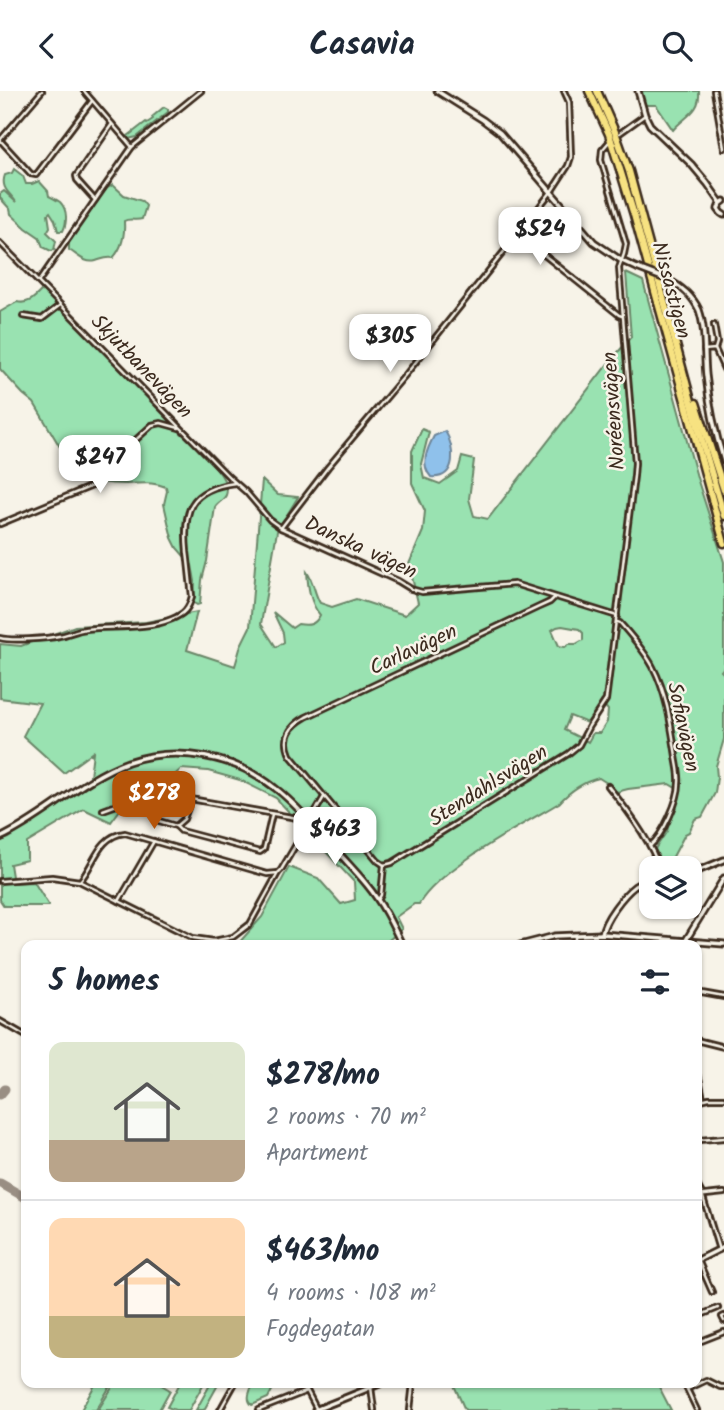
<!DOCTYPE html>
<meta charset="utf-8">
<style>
:root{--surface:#fff;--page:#f6f6f7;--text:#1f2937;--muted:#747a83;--line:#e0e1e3;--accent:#b45309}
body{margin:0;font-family:Kalam,sans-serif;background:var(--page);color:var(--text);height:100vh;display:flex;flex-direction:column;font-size:26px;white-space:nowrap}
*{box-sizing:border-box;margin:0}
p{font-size:23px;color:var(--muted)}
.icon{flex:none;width:38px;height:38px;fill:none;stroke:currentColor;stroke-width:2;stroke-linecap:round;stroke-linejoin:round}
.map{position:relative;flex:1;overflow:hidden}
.panel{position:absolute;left:21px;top:849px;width:681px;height:448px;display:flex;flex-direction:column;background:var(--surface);border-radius:14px;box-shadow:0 2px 5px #0004}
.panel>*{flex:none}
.fabs{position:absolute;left:639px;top:765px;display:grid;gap:14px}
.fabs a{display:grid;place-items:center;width:63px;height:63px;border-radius:14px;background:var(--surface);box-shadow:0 2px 5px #0004;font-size:35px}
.price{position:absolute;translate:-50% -60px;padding:0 16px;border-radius:14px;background:#fff;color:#222;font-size:23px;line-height:46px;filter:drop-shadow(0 2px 4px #0008)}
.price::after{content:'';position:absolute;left:50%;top:42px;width:21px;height:16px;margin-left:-10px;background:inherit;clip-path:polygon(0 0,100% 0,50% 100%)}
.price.selected{background:var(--accent);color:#fff}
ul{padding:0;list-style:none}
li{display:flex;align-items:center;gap:21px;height:175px;padding:0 28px}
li+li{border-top:2px solid var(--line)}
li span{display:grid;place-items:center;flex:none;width:196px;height:140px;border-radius:14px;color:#555}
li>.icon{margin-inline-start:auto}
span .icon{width:84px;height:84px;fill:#fffc;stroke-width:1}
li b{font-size:30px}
h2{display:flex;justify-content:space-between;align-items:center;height:84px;padding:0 28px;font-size:30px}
header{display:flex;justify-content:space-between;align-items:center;height:91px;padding:0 28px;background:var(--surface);font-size:32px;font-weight:800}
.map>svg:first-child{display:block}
.green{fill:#99e2b1;stroke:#6a8668;stroke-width:2;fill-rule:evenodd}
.water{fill:#8fc1eb;stroke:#6d8599;stroke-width:2}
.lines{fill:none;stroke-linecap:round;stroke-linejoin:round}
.taxiway{stroke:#998e83;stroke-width:9}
.minor-casing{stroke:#3b2a1e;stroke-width:8}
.tertiary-casing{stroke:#3b2a1e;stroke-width:9}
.trunk-casing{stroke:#3b2a1e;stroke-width:11}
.minor{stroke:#f7f3e8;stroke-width:2.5}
.tertiary{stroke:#f7f3e8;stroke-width:3.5}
.trunk{stroke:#f7e281;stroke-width:6}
.tertiary-bridge-casing{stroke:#3b2a1e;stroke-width:9;stroke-linecap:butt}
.tertiary-bridge{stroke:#f7f3e8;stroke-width:3.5}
.labels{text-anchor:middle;stroke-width:5;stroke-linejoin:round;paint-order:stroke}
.street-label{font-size:21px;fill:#3b2a1e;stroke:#f7f3e8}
</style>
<header><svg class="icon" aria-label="back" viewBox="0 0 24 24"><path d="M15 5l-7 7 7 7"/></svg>Casavia<svg class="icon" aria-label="search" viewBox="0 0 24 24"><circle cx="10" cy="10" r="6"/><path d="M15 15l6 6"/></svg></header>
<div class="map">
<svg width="724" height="1319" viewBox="0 0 724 1319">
<rect width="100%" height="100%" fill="#f7f3e8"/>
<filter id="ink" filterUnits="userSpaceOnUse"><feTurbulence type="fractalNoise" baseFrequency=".0143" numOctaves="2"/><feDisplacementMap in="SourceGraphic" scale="14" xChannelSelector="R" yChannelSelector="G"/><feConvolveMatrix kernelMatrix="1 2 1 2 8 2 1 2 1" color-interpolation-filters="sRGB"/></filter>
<g filter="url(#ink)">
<g class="green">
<path d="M641 0H699C701 21 685 25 673 39L656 14H645Z"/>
<polygon points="164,16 168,18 168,21 137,46 128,48 128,45 146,31 147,32 153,28 152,26"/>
<path d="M14 78 23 85 26 93H32L39 90 48 100 49 105C53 107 57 109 60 111 68 119 67 132 63 140H58L55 129 50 121 48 123 50 136 47 141 56 150 54 159 51 160 43 156 39 146 26 137 11 123 10 118 0 107V103L4 100 16 111C10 102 0 97 5 84L12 82Z"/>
<path d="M113 94 124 104 142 110 146 115 142 128C136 130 129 127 124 130 125 144 123 156 113 167 105 166 103 168 96 170 85 173 78 164 69 159V151L107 97Z"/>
<path d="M626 182 643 190 698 390 724 471V576L721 580 724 583V648L716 675 717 686 715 702 702 726 695 728 689 741 685 743 667 777H663L655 758 667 740 679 699 669 693 628 698 617 701 610 694 599 687C583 691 569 701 559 712 522 734 439 778 419 813H414L396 826 402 838 383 854H237L262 826 289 776 318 787 341 813 355 809 354 791 276 707 240 689 208 680 181 678 164 694 139 706 120 719 111 731 84 718 27 752V769L10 773 13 792 34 791 49 815H4L0 809V750L9 747 89 693 93 661 64 682 23 645 40 612 0 607V553L21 555 75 535 146 531 197 521 187 559 235 575 241 554 250 536 262 389 278 404 298 406 277 440 261 533 276 556 284 551 283 542 273 521 292 537 298 533C309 535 315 534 320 524 310 512 308 496 307 481 314 491 314 502 320 512L332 516 356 508 405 524 418 512 409 473 423 440 425 420 412 392V360L422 338 429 341 421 373 424 387 440 393 458 380 462 366 474 369 469 408 474 425 488 428 607 274 631 246ZM562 535 579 538 583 542V549L576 553H569L565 556 559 555 552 539 557 536ZM601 611 608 619 607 631 600 642H593L588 651 564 639 570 625 587 632Z"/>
<path d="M43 198 181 342C193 352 233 387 226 404 224 409 218 411 215 416L207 470 202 489 200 513 197 514 194 512 195 490 192 474 177 457 172 447 169 435 164 413 167 400 166 396C153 390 140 393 126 393 110 393 91 390 76 383L34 312 23 303 0 278V221L17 211C29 214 35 206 43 198Z"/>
<polygon points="96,1292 112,1292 96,1319 81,1319"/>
<polygon points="115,1292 158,1292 170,1299 159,1319 98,1319"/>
<polygon points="180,1292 204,1292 189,1319 175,1319 167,1316"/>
<polygon points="211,1292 219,1292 204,1319 196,1319"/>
<path d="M253 1292H276L268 1307 252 1314C245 1308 251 1299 253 1292Z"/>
<polygon points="453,1292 657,1292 671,1319 465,1319"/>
</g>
<path class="water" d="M445 340C455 355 458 389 431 386 420 374 427 358 434 345Z"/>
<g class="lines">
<g class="taxiway">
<polyline points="0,1004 5,998"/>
<polyline points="0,1092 26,1107"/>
</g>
<defs>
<g id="minor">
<polyline points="84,0 132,56"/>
<polyline points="714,0 724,57"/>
<polyline points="620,42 645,24"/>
<polyline points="0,49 31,83 36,84 92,10"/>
<polyline points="0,49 42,0"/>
<polyline points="95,109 77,89 76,85 112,33"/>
<polyline points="518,143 619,224 622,225"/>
<polyline points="0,152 229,386 246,401 270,429 281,437 398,490 411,498 422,501 514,493 617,525"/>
<polyline points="39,190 132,56 201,0"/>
<polyline points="23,225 42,228 59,215"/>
<polyline points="714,234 717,251 715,258"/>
<polyline points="704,259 715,258 724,278"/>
<polyline points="0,433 92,395 105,377 152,334 161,332 179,337"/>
<polyline points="281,437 328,376 407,282 518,143 551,101 568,75 571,66 569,11 564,0"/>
<path d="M617 531 620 532C632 546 644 559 653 576 667 603 671 634 676 665 677 673 680 683 679 692 679 709 663 744 650 755"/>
<path d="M0 547C11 550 47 548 59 545 68 544 76 539 86 538 113 535 146 539 172 528 184 523 189 518 192 505 190 490 189 476 187 461 183 419 189 398 235 392"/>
<path d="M608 695C625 716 652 751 659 777"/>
<path d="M191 708 184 728 176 735 159 730 154 725 157 710C166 705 175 706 185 707L297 727 303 724"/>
<polyline points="103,719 136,707 163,690 167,690 171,695 173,706"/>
<polyline points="176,735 181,740 260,761 264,758 272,723"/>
<path d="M384 774 378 770 290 664C282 646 290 635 306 626L539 516 550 511 554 507"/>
<path d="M0 790 52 786 80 790C95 773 98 745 125 742L267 783 278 782 281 779 324 706"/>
<polyline points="81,791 193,847 214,850 233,846 250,833 278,782"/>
<polyline points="378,809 381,804 384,774 392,772 568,663 579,654 589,635 606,609 634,385 635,372 619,177 624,163 626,153 601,69 602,59 609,51"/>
<polyline points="119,810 154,750"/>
<polyline points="575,844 575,854"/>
<polyline points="696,901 724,906"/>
<polyline points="0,930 26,945"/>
<polyline points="696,949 724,956"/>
<polyline points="699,987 703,1008"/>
<polyline points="696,1010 709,1007 724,1007"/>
<polyline points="699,1049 724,1047"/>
<polyline points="696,1092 702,1103 719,1159"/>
<polyline points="696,1105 724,1102"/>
<polyline points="698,1169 712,1201"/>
<polyline points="724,1225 722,1226 724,1230"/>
<polyline points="696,1226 718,1217"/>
<polyline points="696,1252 724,1241"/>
<polyline points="303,1292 317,1319"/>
<polyline points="684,1292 697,1319"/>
<polyline points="371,1296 374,1319"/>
<polyline points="687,1298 706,1289 720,1296 724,1296"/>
<polyline points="220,1319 235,1292"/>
<polyline points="259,1319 307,1300"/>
<polyline points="410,1319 413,1292"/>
</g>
<g id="tertiary">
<polyline points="437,0 483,29 500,42 594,151 622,170 637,177"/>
<polyline points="638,0 645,24 650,34 691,73 707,92 721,112"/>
<polyline points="724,110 720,113 718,118 721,122 724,124"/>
<path d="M668 189C681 195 693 206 699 219 706 239 704 263 706 284 709 314 715 342 724 370"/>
<path d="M0 747C45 726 81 688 128 671 177 654 235 665 275 697 295 712 311 732 328 750 341 765 355 779 367 794 382 812 392 833 402 854"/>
<polyline points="690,783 724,769"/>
<path d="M602 843C604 829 623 804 635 795 640 792 645 790 651 788"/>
<polyline points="520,854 555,845 602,843 724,853"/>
<polyline points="683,854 724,787"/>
<polyline points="696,1170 724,1156"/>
<polyline points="315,1319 382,1292"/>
</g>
<g id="trunk">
<polyline points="589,0 609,43 634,124 724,452"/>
<polyline points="597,0 615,41 629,80 700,343 724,425"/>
<polyline points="696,312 724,399"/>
</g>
</defs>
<use href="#minor" class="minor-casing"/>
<use href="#tertiary" class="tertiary-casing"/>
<use href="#trunk" class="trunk-casing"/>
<use href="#minor" class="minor"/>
<use href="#tertiary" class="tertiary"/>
<use href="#trunk" class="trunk"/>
<defs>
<polyline id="tertiary-bridge" points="637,177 668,189"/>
</defs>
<use href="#tertiary-bridge" class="tertiary-bridge-casing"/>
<use href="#tertiary-bridge" class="tertiary-bridge"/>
</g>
</g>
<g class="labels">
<g class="street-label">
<text transform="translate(672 199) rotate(75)" y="7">Nissastigen</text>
<text transform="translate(142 275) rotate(46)" y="7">Skjutbanevägen</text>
<text transform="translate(613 320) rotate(-94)" y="7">Noréensvägen</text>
<text transform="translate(361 456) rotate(25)" y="7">Danska vägen</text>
<text transform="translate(413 558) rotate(-25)" y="7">Carlavägen</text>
<text transform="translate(684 636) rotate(78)" y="7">Sofiavägen</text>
<text transform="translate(488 694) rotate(-32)" y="7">Stendahlsvägen</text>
</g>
</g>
</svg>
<div class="fabs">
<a><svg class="icon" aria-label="layers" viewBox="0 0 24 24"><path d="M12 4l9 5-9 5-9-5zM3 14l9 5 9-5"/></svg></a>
</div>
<b class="price" style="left:540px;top:176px">$524</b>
<b class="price" style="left:390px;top:283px">$305</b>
<b class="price" style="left:100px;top:404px">$247</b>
<b class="price selected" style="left:154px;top:740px">$278</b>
<b class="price" style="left:335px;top:776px">$463</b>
<section class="panel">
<h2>5 homes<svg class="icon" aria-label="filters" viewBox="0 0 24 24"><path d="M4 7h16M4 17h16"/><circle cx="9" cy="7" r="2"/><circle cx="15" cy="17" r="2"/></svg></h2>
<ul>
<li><span style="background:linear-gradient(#dfe7d0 70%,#b9a48a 0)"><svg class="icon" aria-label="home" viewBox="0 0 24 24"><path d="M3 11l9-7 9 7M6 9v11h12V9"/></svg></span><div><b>$278/mo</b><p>2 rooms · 70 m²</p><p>Apartment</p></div></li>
<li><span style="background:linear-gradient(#ffd9b3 70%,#c2b280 0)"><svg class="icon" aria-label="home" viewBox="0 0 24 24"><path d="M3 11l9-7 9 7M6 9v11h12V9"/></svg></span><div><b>$463/mo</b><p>4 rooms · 108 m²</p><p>Fogdegatan</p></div></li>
</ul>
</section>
</div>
